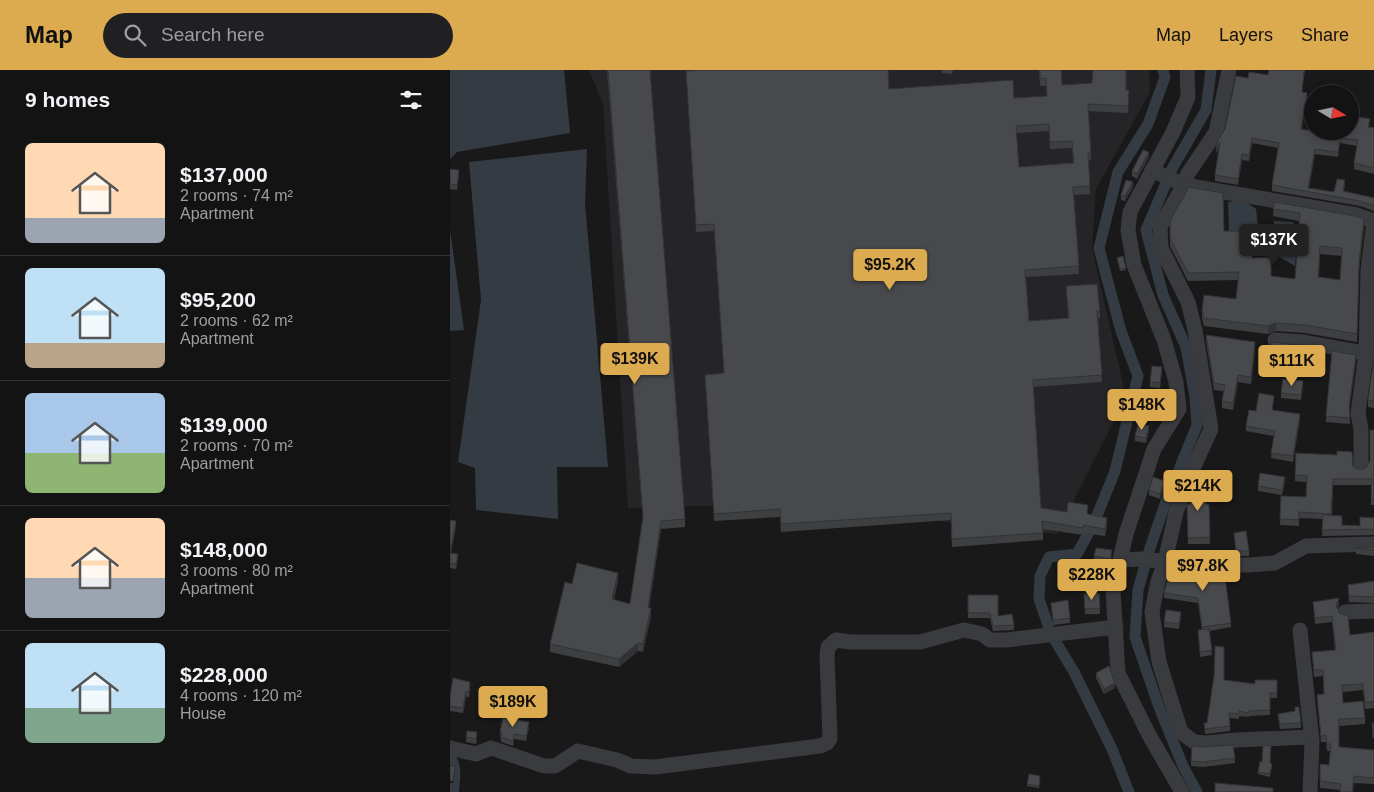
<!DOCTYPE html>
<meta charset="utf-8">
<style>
:root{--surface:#131314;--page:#202022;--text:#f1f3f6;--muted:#9d9ea0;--line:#323234;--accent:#dcaa4f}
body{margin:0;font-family:Helvetica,sans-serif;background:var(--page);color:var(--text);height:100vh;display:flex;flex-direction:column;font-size:19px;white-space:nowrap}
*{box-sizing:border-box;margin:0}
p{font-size:16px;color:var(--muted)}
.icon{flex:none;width:28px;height:28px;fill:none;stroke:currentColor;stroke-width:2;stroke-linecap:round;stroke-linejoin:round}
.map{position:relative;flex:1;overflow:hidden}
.details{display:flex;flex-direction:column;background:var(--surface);width:450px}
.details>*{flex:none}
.needle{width:32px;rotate:100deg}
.tools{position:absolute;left:854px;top:15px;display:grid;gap:10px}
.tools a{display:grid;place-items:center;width:55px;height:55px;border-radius:50%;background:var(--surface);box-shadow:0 2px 8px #0003,0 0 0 1px var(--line);font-size:25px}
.price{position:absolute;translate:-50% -42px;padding:0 11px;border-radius:5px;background:var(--accent);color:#111;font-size:16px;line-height:32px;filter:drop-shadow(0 1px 2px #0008)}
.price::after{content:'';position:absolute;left:50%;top:30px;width:15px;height:11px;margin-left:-8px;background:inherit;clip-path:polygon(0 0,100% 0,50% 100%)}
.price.selected{background:#222;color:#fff}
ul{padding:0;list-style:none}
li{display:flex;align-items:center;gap:15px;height:125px;padding:0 25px}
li+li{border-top:1px solid var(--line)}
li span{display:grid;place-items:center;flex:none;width:140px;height:100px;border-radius:8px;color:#555}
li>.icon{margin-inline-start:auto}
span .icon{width:60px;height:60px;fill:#fffc;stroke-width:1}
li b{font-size:21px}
h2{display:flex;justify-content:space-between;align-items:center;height:60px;padding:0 25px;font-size:21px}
header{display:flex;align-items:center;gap:30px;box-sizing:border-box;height:70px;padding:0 25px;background:var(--accent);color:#111}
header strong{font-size:24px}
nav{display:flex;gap:28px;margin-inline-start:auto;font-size:18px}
.search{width:350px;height:45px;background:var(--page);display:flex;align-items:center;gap:12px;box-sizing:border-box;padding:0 18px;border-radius:28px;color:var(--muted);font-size:19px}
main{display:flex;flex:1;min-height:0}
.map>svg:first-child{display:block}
.built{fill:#252527}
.water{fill:#343b42}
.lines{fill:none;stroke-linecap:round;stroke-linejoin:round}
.canal{stroke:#343b42;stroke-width:11}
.minor{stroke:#3a3b3f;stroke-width:15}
.wall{fill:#3e3f41;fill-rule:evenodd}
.shaded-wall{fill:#323335}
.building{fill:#48494c;stroke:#323335;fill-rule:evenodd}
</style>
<header>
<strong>Map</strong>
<div class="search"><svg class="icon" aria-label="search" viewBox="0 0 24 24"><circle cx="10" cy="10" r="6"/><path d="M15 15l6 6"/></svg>Search here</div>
<nav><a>Map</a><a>Layers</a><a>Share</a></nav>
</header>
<main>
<section class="details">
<h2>9 homes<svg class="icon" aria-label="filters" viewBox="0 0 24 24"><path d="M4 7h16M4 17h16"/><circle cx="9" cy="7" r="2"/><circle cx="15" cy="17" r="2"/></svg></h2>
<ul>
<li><span style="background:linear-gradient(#ffd9b3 75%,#9aa5b1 0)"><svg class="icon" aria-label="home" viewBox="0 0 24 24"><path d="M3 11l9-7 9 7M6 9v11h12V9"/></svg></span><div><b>$137,000</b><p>2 rooms · 74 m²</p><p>Apartment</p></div></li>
<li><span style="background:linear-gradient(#bfe0f5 75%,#b9a48a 0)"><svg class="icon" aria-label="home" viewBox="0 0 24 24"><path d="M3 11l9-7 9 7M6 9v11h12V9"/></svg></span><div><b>$95,200</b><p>2 rooms · 62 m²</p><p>Apartment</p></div></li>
<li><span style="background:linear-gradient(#a9c7e8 60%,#8fb573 0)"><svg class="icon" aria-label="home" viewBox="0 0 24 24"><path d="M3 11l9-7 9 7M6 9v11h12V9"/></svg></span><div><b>$139,000</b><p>2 rooms · 70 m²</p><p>Apartment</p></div></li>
<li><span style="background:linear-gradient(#ffd9b3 60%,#9aa5b1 0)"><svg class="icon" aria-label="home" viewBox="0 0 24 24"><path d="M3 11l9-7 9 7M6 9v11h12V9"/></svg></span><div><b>$148,000</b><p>3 rooms · 80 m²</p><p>Apartment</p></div></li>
<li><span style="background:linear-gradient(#bfe0f5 65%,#7fa58c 0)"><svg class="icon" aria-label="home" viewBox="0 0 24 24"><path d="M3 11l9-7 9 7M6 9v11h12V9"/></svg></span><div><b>$228,000</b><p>4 rooms · 120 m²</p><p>House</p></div></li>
</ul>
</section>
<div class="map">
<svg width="924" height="722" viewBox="0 0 924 722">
<rect width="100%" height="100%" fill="#19191a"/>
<polygon class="built" points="139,0 699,0 700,22 646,119 642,178 676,327 607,464 337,434 178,438 153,34"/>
<g class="water">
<polygon points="0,0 114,0 120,63 7,82 0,89"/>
<polygon points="137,79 135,133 158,397 107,397 108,449 26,440 25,398 8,392 31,230 19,92"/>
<polygon points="793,130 806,139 808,157 805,164 779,164 778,132"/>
<polygon points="824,151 842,152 846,155 848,161 845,196 824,184"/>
<polygon points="0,160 14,260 0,261"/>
<path d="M0 680C14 692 10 705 9 722H0V713H3L5 699 0 698Z"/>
</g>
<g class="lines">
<g class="canal">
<polyline points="679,722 662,679 624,602 601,564 589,529 590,506 599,487 627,484 644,453 665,401 688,306 671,261 649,178 668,102 698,54 715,7 713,0"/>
<polyline points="747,722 733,696 709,637 685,567 688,520 699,481 715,434 747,355 745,327 736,277 713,225 696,160 723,97 756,40 761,0"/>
</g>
<g class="minor">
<polyline points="779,0 766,62 737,105 734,115 710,157 711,178 738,232 745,260 761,359 744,396 726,442 715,492 708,511 702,542 709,592 731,662 744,672 756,673 786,670 861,667"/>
<polyline points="702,100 734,115 838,133 907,145 924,151"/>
<polyline points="825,270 854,272 924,285"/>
<polyline points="911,397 911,360 908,343 916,284 918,200 924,152"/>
<polyline points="671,490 691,489 745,495 798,495 825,493 856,476 924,474"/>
<polyline points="895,542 924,541"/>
<polyline points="850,560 862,671 860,722"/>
<polyline points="0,678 26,684 41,678 94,696 105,696 128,681 167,690 181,696 205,697 370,676 377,673 380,669 377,585 378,577 386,570 400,572 470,572 514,560 532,564 540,570 556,570 666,557"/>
<polyline points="732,722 699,665 668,603 663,521 676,464 704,379 729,339 726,312 714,270 684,195 678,160 680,142 723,62 738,27 737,0"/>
</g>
</g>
<g class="wall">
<polygon points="157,0 200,0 235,449 235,457 211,459 199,538 201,546 193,582 188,581 169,597 100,582 100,574 122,514 168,511 164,530 180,534 193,450"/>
<polygon points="492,0 503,0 502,4 492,3"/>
<path d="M589 0 612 15 676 20 679 27 678 43 638 41 641 83V90L638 91 640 124 624 125 629 204 576 207 579 251 618 248 616 216 650 241V248H648L652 312 583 317 591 438 617 442 638 443V445L657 456 655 466 633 463V465L593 459V470L502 477 501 450 331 462 330 447 264 451 255 305 274 303 264 161 246 162 236 1 439 19 564 28 597 26 596 16H590ZM599 61 600 79 622 78 623 93 569 97 566 63Z"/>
<polygon points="855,0 852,22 857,28 851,59 868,62 920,54 919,57 924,58 924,104 904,99 904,93 907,76 890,73 888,87 865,84 859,118 884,122 895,115 894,121 924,128 924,141 910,136 822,121 822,115 829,78 802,73 799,91 792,90 788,115 765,111 765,105 769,79 766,83 775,59 798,8"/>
<polygon points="699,87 687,109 682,106 682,101"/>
<polygon points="0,99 9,105 7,120 0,119"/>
<polygon points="683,117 675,131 671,130 671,125"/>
<path d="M824 132 914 157 909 200 907 272 855 263 826 261 818 264 754 256 752 248V240L786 229 788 210 738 211 720 176V151L774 161 821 206 845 209 849 151 823 146ZM870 184 892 186 890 210 869 207Z"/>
<polygon points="667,188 676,198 676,200 670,201"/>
<polygon points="756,265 805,279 801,314 788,312 783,340 772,338 772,331 774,321 764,320 756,272"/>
<polygon points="821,272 857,282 855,299 827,295 828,281 821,281"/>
<polygon points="924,288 924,338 918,337 918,330"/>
<polygon points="906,291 899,339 900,354 876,352 876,346"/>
<polygon points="712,302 710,318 700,317 700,312"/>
<polygon points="853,316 851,330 831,328 831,323"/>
<polygon points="824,331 822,340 850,349 843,392 821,388 824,366 796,361 796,356 806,341"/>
<polygon points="709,341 707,351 696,349 696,346"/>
<polygon points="924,360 924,435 921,435 921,415 883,415 882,445 892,455 910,456 924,448 924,465 872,466 873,449 849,448 849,456 830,455 831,426 856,427 856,412 845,411 846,383 903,396 907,399 915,399 920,391"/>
<polygon points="699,361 696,373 685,371 685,366"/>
<polygon points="835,412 832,425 808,421 808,416"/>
<polygon points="715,416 710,429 699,425 699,420"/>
<polygon points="740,425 756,434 759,434 760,474 738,474 737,434 740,434"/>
<polygon points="0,450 6,456 1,483 8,489 6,499 0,498"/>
<polygon points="784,463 799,481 799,486 786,486"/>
<polygon points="924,477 924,486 906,484 906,478"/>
<polygon points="662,485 660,494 644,491 644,486"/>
<polygon points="745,499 781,553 781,557 760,561 762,585 750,587 748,560 752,560 748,533 714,528 714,523"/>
<polygon points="924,511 924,533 899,532 898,515"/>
<polygon points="649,523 650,544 635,544 634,524"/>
<polygon points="518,525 548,546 564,555 564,560 543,561 540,548 518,548"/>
<polygon points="863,532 889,535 887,539 900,565 924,562 924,638 915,639 913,620 893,622 893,633 915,648 915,654 889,656 889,677 924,680 924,714 904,713 903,722 890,722 890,720 870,718 870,694 879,695 880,681 877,681 876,672 871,672 867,625 874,624 873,606 864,607 862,582 885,580 882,552 865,554"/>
<polygon points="601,533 620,548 620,553 603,555"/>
<polygon points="731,547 729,559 714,557 714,552"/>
<polygon points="646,603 665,618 654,624 646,608"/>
<polygon points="774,610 805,614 827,610 827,628 820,628 820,645 799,646 799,647 789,646 789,649 780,648 780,661 755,664 754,653 757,653"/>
<polygon points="20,617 19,627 16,627 13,643 0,641 0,627"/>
<polygon points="845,637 851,653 851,658 830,659 828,649 828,644 845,641"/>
<polygon points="79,657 76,671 64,669 63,676 51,672 50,662"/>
<polygon points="17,661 27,667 26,674 16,672"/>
<polygon points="785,688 785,693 753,697 741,696 741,691"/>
<polygon points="820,693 822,696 820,707 808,704 808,702"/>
<polygon points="590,709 589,718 577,716 577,714"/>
</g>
<g class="shaded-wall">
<polygon points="857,23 857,28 851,65 851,59"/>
<polygon points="802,68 802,73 799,91 799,85"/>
<polygon points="770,72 770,78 766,83 766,78"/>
<polygon points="865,79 865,84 858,123 858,118"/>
<polygon points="699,82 699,87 687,109 687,104"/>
<polygon points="792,84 792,90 788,115 788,109"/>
<polygon points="683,112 683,117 675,131 675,126"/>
<polygon points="914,149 914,157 909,200 907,272 909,192"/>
<polygon points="826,253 826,261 818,264 818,256"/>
<polygon points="805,272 805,279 801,314 801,307"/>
<polygon points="906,285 906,291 899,342 899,336"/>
<polygon points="788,305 788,312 783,340 783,333"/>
<polygon points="850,344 850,349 843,392 843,386"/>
<polygon points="699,356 699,361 696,373 696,368"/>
<polygon points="715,411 715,416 710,429 710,424"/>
<polygon points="657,448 657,456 655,466 655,459"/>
<polygon points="6,451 6,456 0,487 0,483"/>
<polygon points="211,451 211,459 198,546 198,538"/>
<polygon points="168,503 168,511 162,537 162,529"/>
<polygon points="889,528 889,535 886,543 886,536"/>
<polygon points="201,538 201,546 193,582 193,574"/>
<polygon points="188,573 188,581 169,597 169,589"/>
<polygon points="665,613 665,618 654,624 654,619"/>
<polygon points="16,621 16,627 13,643 13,638"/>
</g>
<g class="building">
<polygon points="158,0 200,0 235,449 211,451 198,538 201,538 193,574 188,573 169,589 100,574 115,512 122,514 127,493 168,503 162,529 180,534 193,447"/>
<path d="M250 0H438L439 19 563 10 564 28 597 26 596 8 590 9V0H611L612 15 642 13 643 0H676V20H679L678 36 638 34 641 83H638L640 116 623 117 629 196 575 200 579 251 619 248 616 216 647 214 650 241H647L652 305 583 310 591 438 617 442 618 432 638 435 637 444 657 448 655 459 633 455V458L592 451 593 463 502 469 501 443 331 454 330 439 264 444 255 305 274 303 264 154 246 155 236 1ZM599 54 600 72 622 71 624 93 569 97 566 56Z"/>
<polygon points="819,0 854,0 852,22 857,23 851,59 868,62 868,61 900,61 900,45 920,49 918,57 924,58 924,98 904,93 908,70 890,68 888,82 865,79 858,118 884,122 887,109 895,110 893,121 924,128 924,136 910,131 822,115 829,73 802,68 799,85 792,84 788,109 765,105 770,72 766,78 767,72 775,59 786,6 798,8 799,2 818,5"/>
<polygon points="693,80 699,82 687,104 682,101"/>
<polygon points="0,99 9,100 7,115 0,114"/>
<polygon points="676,110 683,112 675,126 671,125"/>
<path d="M739 117 773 123 774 161H801L802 188 821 187V206L845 209 850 143 823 139 824 132 905 146 914 149 909 192 907 264 855 255 826 253 818 256 754 248 752 240 754 225 786 229 789 202 738 203 720 168V151ZM870 176 892 178 890 210 868 207Z"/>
<polygon points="673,186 676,198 670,199 667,188"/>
<polygon points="756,265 805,272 801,307 788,305 783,333 772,331 775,315 764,313"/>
<polygon points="821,272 857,276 855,293 827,289 829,276 821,275"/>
<polygon points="882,281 906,285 899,336 900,348 876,346"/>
<polygon points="924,288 924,331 918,330"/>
<polygon points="702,296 712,297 710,313 700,312"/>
<polygon points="833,309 853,311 851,325 831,323"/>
<polygon points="809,323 824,326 822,340 850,344 843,386 821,383 825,361 796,356 799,340 806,341"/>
<polygon points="697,336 709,338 707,348 696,346"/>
<polygon points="688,354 699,356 696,368 685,366"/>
<polygon points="920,360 924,360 924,429 921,429 922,409 883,409 881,444 849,442 849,450 830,449 831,426 856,427 857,406 845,405 846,383 887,385 887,381 902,382 903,396 907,399 915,399 920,391"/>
<polygon points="810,403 835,407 832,420 808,416"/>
<polygon points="703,407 715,411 710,424 699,420"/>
<polygon points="747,407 754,407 756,434 759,434 760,467 738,468 737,434 741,434 740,425"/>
<polygon points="873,445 892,446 892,455 910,456 910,447 924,448 924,459 872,460"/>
<polygon points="0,450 6,451 0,483 8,484 6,494 0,493"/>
<polygon points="796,461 799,481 786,481 784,463"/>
<polygon points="924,477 924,480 906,478"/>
<polygon points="646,478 662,480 660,489 644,486"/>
<polygon points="721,497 745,499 774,499 781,553 752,557 748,528 714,523"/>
<polygon points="924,511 924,527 899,526 898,515"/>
<polygon points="649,523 650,538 635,539 634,524"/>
<polygon points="518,525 548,525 548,546 562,544 564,555 543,556 540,543 518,543"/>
<polygon points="889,528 886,536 890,544 898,545 900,565 924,562 924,632 915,632 913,614 892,615 893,633 913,631 915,648 889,649 889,677 924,680 924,708 904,706 902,722 890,722 891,714 870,711 870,694 879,695 881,674 877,674 876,665 871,666 867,625 874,624 873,600 864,600 862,582 886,580 882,546 865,548 863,532"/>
<polygon points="618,530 620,548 603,550 601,533"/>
<polygon points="716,540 731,542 729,554 714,552"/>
<polygon points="759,559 762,580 750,582 748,560"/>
<polygon points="765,576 774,577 774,610 805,614 805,610 827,610 827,623 820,623 820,640 799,641 799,643 789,641 789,644 779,643 780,656 755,659 754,653 757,653 764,606"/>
<polygon points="659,596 665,613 654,619 646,603"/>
<polygon points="3,608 20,612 19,622 16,621 13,638 0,636 0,627"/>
<polygon points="845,637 849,637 851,653 830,654 828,644 845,641"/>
<polygon points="53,648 79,652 76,666 64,664 63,671 51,667 52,662 50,662"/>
<polygon points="922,653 924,653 924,668 923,668"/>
<polygon points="17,661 27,662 26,669 16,667"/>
<polygon points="783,675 785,688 753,692 741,691 742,676 757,677"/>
<polygon points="821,675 820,693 822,694 820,704 808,702 810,691 812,692 813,676"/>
<polygon points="0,696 5,696 3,711 0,711"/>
<polygon points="579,704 590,706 589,716 577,714"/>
<polygon points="765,713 823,718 823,722 765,722"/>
</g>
</svg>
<div class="tools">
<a><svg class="needle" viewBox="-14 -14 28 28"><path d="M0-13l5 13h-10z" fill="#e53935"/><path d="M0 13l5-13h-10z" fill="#9d9ea0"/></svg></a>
</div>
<b class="price selected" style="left:824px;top:196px">$137K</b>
<b class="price" style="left:440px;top:221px">$95.2K</b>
<b class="price" style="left:185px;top:315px">$139K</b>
<b class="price" style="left:842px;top:317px">$111K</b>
<b class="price" style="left:692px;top:361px">$148K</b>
<b class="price" style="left:748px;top:442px">$214K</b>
<b class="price" style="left:753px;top:522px">$97.8K</b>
<b class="price" style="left:642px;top:531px">$228K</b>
<b class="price" style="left:63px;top:658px">$189K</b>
</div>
</main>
